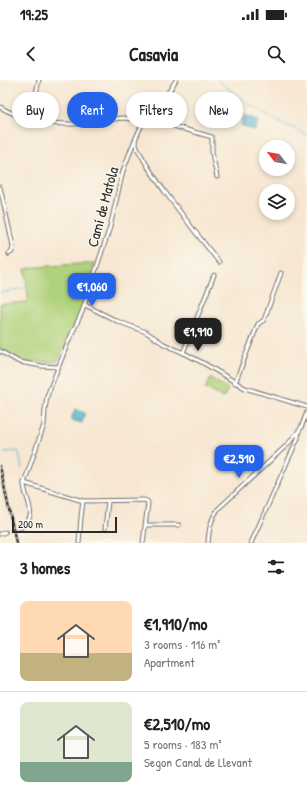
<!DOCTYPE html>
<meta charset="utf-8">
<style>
:root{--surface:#fff;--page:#f2f2f2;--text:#202124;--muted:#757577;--line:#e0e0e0;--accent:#2563eb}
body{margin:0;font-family:"Patrick Hand",sans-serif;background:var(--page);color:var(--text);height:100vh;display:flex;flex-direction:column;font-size:15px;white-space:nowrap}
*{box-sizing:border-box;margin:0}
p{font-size:13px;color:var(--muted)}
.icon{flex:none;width:22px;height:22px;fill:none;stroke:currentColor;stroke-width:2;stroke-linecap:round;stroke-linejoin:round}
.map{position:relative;height:463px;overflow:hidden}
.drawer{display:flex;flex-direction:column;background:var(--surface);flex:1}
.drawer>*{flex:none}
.hud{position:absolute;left:12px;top:12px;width:283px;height:36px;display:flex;gap:8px}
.needle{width:26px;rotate:301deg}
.fabs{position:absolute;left:259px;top:60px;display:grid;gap:8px}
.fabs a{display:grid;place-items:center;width:36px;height:36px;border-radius:50%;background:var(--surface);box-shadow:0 2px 6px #0003;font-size:20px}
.scale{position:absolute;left:12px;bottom:10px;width:105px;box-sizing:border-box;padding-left:4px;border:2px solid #2b2b2b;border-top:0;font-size:11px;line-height:14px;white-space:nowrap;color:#2b2b2b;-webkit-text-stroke:3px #fbf7ec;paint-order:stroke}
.price{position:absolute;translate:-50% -34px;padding:0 9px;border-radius:8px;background:var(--accent);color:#fff;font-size:13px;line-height:26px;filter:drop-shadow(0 1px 2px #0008)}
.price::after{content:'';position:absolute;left:50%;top:24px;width:12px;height:9px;margin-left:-6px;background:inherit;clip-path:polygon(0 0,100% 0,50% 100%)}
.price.active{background:#222;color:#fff}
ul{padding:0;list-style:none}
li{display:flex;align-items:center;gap:12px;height:100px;padding:0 20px}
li+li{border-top:1px solid var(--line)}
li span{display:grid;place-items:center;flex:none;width:112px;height:80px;border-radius:8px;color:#555}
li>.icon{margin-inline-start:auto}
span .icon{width:48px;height:48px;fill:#fffc;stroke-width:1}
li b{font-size:17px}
h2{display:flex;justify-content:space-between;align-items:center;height:48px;padding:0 20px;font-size:17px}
.pill{padding:0 14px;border-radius:18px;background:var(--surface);box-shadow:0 2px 6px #0003;font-size:14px;line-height:36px}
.pill.active{background:var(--accent);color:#fff}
.status{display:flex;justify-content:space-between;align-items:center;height:28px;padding:0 20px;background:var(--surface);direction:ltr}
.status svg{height:11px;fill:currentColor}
header{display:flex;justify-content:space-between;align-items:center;height:52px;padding:0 20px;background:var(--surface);font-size:18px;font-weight:700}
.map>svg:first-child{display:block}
.green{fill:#b0d27b;stroke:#6e7e53}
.water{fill:#4cb4ca;stroke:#3c707a}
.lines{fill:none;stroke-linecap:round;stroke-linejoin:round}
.stream{stroke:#4cb4ca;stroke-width:1}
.minor-tunnel{stroke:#cec1b1;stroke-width:3;stroke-dasharray:3 1.5;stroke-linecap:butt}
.minor-casing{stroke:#726d65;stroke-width:5}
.minor{stroke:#fff;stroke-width:3}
.rail-casing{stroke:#2b2b2b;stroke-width:2.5}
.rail{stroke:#fbf7ec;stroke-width:1;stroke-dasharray:3;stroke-linecap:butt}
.labels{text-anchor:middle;stroke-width:3;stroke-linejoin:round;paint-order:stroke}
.street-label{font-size:15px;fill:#2b2b2b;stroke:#fbf7ec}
</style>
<div class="status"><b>19:25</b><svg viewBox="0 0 49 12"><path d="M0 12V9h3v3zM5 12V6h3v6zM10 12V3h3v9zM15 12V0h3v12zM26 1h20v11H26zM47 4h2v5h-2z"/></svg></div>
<header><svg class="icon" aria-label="back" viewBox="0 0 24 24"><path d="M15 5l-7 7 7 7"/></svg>Casavia<svg class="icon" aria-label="search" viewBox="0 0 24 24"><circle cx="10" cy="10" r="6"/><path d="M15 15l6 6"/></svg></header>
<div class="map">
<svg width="307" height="463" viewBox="0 0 307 463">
<rect width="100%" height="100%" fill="#fbf7ec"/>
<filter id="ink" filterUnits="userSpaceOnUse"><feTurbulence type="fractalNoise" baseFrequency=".025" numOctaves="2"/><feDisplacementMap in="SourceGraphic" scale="8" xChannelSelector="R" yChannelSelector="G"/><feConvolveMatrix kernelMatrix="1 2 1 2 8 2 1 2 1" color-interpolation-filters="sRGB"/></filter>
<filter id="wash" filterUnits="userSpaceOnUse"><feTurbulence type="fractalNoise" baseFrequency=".012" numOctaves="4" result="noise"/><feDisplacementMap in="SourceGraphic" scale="16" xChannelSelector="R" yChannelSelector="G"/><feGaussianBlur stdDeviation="0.9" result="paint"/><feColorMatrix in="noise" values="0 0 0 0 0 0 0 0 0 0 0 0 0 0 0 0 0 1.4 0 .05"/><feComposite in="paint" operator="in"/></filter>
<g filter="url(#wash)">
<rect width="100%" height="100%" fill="#f7e7d2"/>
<g class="green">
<polygon points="95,183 82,232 57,282 19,282 6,272 0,269 0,224 27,222 28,216 25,189 36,187"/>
<polygon points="211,298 228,309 223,318 205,308"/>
</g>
<g class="water">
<polygon points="244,35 259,40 255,51 241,45"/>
<polygon points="75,329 85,333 82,343 71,340"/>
</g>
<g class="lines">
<g class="stream">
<path d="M218 0C244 24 275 40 307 55"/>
<polyline points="0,213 25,208"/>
<polyline points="5,372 17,371 19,372 22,389"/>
</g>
</g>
</g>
<g filter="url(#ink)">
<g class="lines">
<polyline class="minor-tunnel" points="5,452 20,448"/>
<defs>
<g id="minor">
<path d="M0 27C27 43 60 46 92 43 102 42 112 39 122 38 129 38 136 40 143 42"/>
<polyline points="148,38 180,48 212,57 212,73 217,97"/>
<polyline points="30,40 39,0"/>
<polyline points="135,61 137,68 148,87 165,112 193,149 219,182"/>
<polyline points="0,107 13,166 12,172 9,174"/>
<polyline points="85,225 117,241 146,252 164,264 186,274 205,284 245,308 307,327"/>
<polyline points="0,271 19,282 42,286 58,287"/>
<polyline points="183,273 214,195"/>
<polyline points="235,303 258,244 264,240 281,193"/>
<polyline points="24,403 83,421 144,420 147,421 148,423 143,463"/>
<polyline points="145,445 179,445"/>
<path d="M20 448C41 435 24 420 24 403L44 345 45 330 47 316 69 260 82 232 110 147 123 91 132 67 143 42 159 27 176 0"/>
<polyline points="105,449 108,421"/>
<polyline points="0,454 5,452"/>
<polyline points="79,463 81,437 83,421"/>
<path d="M208 463C209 449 210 441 218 429L288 364 301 348 307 332"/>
<polyline points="251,463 298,358 299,351"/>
</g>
</defs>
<use href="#minor" class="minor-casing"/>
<use href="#minor" class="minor"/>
<defs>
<polyline id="rail" points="0,386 16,463"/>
</defs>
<use href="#rail" class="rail-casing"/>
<use href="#rail" class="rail"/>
</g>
</g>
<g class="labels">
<g class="street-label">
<text transform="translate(103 127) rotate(-75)" y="5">Camí de Matola</text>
</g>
</g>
</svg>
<div class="fabs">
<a><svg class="needle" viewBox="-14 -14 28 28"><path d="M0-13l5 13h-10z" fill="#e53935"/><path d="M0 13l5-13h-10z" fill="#757577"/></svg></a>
<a><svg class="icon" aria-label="layers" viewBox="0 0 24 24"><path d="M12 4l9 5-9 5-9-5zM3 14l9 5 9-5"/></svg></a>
</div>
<div class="scale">200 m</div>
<b class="price" style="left:92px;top:227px">€1,060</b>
<b class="price active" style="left:198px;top:272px">€1,910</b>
<b class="price" style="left:239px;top:399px">€2,510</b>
<div class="hud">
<a class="pill">Buy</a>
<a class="pill active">Rent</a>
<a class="pill">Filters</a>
<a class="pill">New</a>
</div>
</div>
<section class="drawer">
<h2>3 homes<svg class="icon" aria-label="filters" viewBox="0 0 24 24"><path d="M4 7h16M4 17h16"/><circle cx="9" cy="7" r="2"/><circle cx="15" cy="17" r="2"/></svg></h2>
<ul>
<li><span style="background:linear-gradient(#ffd9b3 65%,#c2b280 0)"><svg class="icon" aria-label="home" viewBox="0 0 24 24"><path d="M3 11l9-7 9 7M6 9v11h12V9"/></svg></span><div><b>€1,910/mo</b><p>3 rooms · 116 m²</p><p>Apartment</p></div></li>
<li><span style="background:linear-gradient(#dfe7d0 75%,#7fa58c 0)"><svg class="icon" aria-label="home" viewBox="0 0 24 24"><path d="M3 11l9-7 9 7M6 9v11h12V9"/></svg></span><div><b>€2,510/mo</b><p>5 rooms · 183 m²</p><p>Segon Canal de Llevant</p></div></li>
</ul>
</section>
